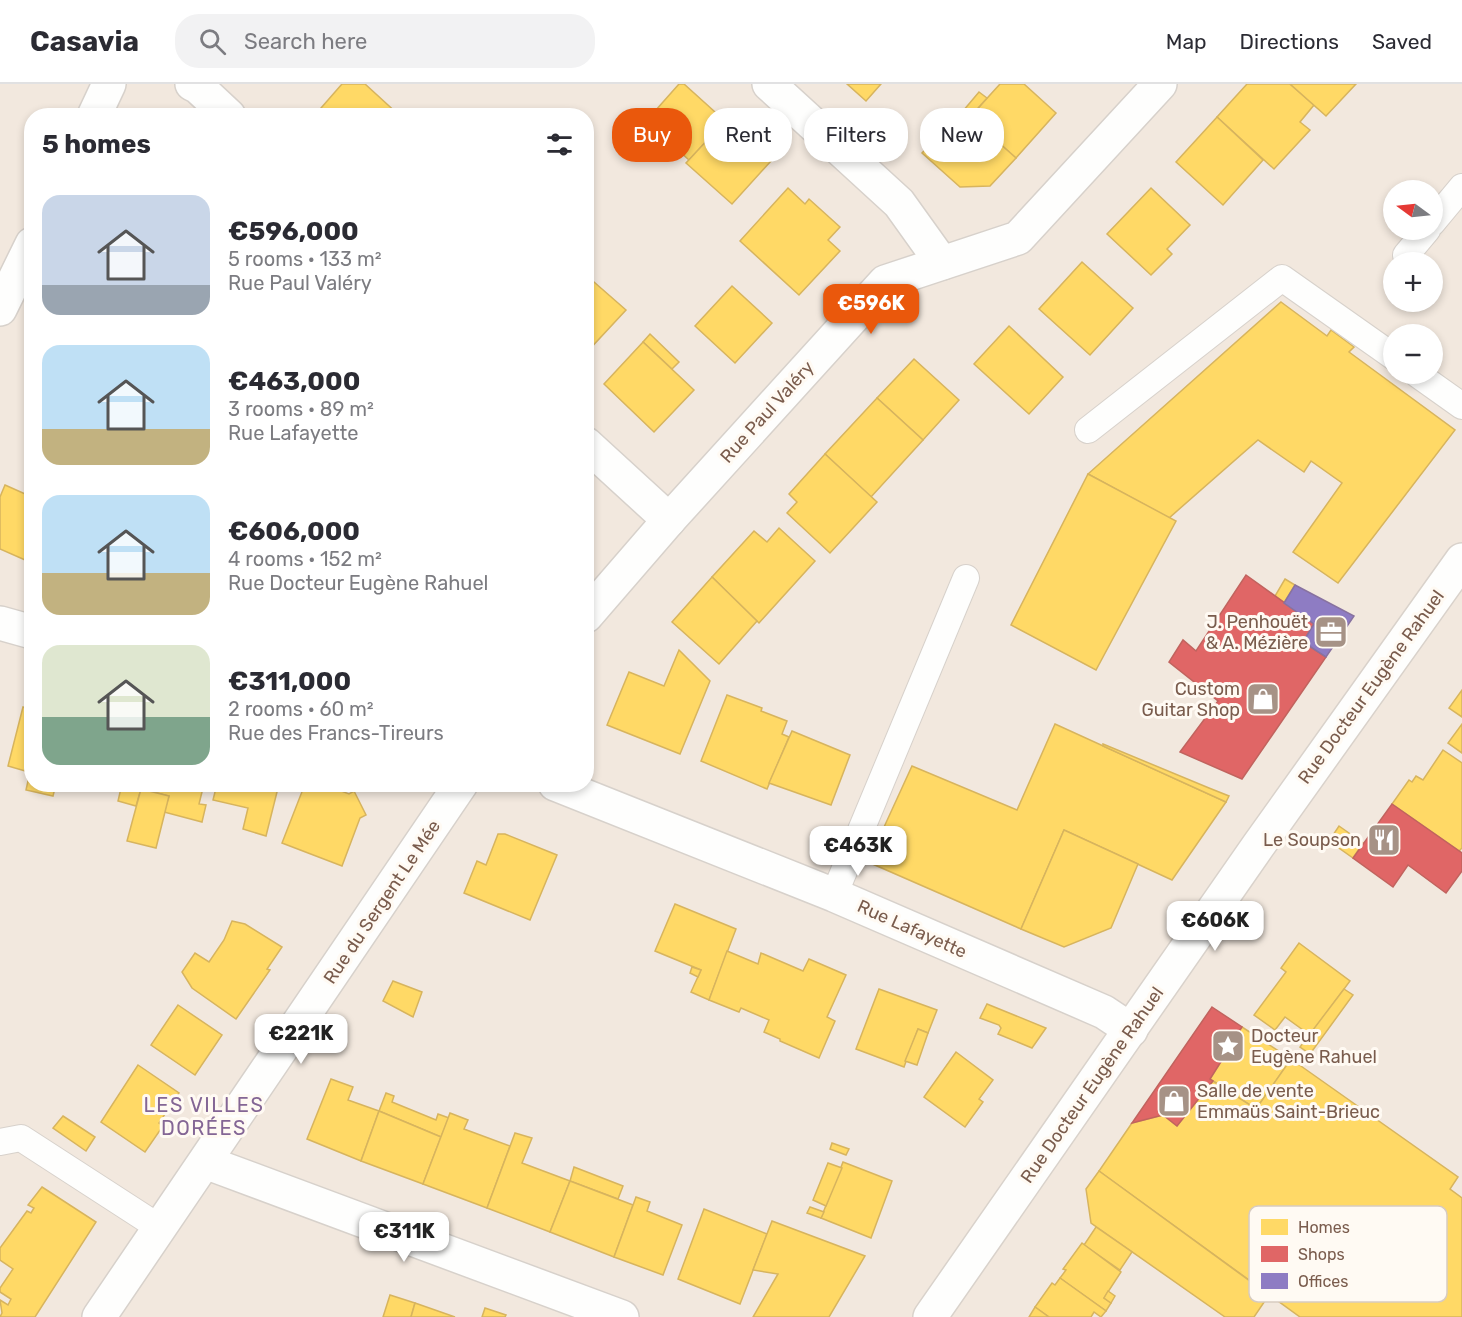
<!DOCTYPE html>
<meta charset="utf-8">
<style>
:root{--surface:#fff;--page:#f2f2f3;--text:#2b2b33;--muted:#7c7c81;--line:#e1e1e2;--accent:#ea580c}
body{margin:0;font-family:Rubik,sans-serif;background:var(--page);color:var(--text);height:100vh;display:flex;flex-direction:column;font-size:22px;white-space:nowrap}
*{box-sizing:border-box;margin:0}
p{font-size:20px;color:var(--muted)}
.icon{flex:none;width:33px;height:33px;fill:none;stroke:currentColor;stroke-width:2;stroke-linecap:round;stroke-linejoin:round}
.map{position:relative;flex:1;overflow:hidden}
.drawer{position:absolute;left:24px;top:24px;width:570px;height:684px;display:flex;flex-direction:column;background:var(--surface);border-radius:24px;box-shadow:0 3px 9px #0003}
.drawer>*{flex:none}
.banner{position:absolute;left:612px;top:24px;width:570px;height:54px;display:flex;gap:12px}
.needle{width:39px;rotate:285deg}
.tools{position:absolute;left:1383px;top:96px;display:grid;gap:12px}
.tools a{display:grid;place-items:center;width:60px;height:60px;border-radius:50%;background:var(--surface);box-shadow:0 3px 9px #0003;font-size:30px}
.price{position:absolute;translate:-50% -51px;padding:0 14px;border-radius:12px;background:#fff;color:#222;font-size:20px;line-height:39px;filter:drop-shadow(0 2px 3px #0008)}
.price::after{content:'';position:absolute;left:50%;top:36px;width:18px;height:14px;margin-left:-9px;background:inherit;clip-path:polygon(0 0,100% 0,50% 100%)}
.price.on{background:var(--accent);color:#fff}
ul{padding:0;list-style:none}
li{display:flex;align-items:center;gap:18px;height:150px;padding:0 18px}
li span{display:grid;place-items:center;flex:none;width:168px;height:120px;border-radius:18px;color:#555}
li>.icon{margin-inline-start:auto}
span .icon{width:72px;height:72px;fill:#fffc;stroke-width:1}
li b{font-size:26px}
h2{display:flex;justify-content:space-between;align-items:center;height:72px;padding:0 18px;font-size:26px}
.tag{padding:0 21px;border-radius:24px;background:var(--surface);box-shadow:0 3px 9px #0003;font-size:21px;line-height:54px}
.tag.on{background:var(--accent);color:#fff}
header{display:flex;align-items:center;gap:36px;box-sizing:border-box;height:84px;padding:0 30px;background:var(--surface);border-bottom:2px solid var(--line)}
header strong{font-size:28px}
nav{display:flex;gap:33px;margin-inline-start:auto;font-size:21px}
.search{width:420px;height:54px;background:var(--page);display:flex;align-items:center;gap:15px;box-sizing:border-box;padding:0 21px;border-radius:24px;color:var(--muted);font-size:22px}
.map>svg:first-child{display:block}
.residential{fill:#f2e8de;fill-rule:evenodd}
.homes{fill:#ffd966;stroke:#d7b45e;stroke-width:1.5}
.shops{fill:#e06666;stroke:#c1635e;stroke-width:1.5}
.offices{fill:#8e7cc3;stroke:#8872a0;stroke-width:1.5}
.lines{fill:none;stroke-linecap:round;stroke-linejoin:round}
.service-casing{stroke:#d7d1cb;stroke-width:28}
.minor-casing{stroke:#d7d1cb;stroke-width:36}
.secondary-casing{stroke:#d9d2cb;stroke-width:36}
.service{stroke:#fefefd;stroke-width:26}
.minor{stroke:#fefefd;stroke-width:33}
.secondary{stroke:#fefefd;stroke-width:33}
.labels{text-anchor:middle;stroke-width:6;stroke-linejoin:round;paint-order:stroke}
.street-label{font-size:18px;fill:#7a5c4d;stroke:#fffaf3}
.poi-label{font-size:18px;fill:#7a5c4d;stroke:#fffaf3;text-anchor:end}
.neighbourhood-label{font-size:20px;letter-spacing:1.5px;fill:#846695;stroke:#fffaf3}
.key{fill:#fffaf3;stroke:#d7cbc1;stroke-width:1.5}
.key-label{font-size:16px;fill:#7a5c4d}
</style>
<header>
<strong>Casavia</strong>
<div class="search"><svg class="icon" aria-label="search" viewBox="0 0 24 24"><circle cx="10" cy="10" r="6"/><path d="M15 15l6 6"/></svg>Search here</div>
<nav><a>Map</a><a>Directions</a><a>Saved</a></nav>
</header>
<div class="map">
<svg width="1462" height="1233" viewBox="0 0 1462 1233">
<rect width="100%" height="100%" fill="#f9f5f0"/>
<path class="residential" d="M0 0H1462V1233H0ZM32 32H586V700H32ZM1394 106H1432V146H1394ZM1394 178H1432V218H1394ZM1394 250H1432V290H1394Z"/>
<g class="homes">
<polygon points="342,0 365,0 400,32 314,32"/>
<polygon points="679,0 684,0 725,37 689,76 669,58 655,74 632,53"/>
<polygon points="847,0 881,0 866,17"/>
<polygon points="1000,0 1024,0 1056,29 1016,74 970,33"/>
<polygon points="1247,0 1290,0 1314,21 1300,38 1310,46 1274,85 1217,33"/>
<polygon points="1290,0 1356,0 1326,32"/>
<polygon points="979,8 987,14 970,33 963,27"/>
<polygon points="963,27 1016,74 990,102 960,103 922,69"/>
<polygon points="1217,33 1263,76 1223,121 1176,78"/>
<polygon points="725,37 771,77 732,120 686,79"/>
<polygon points="788,104 805,120 809,115 840,143 828,156 840,167 799,211 740,157"/>
<polygon points="1151,104 1190,141 1167,165 1172,170 1151,191 1107,150"/>
<polygon points="1082,178 1133,224 1090,271 1039,225"/>
<polygon points="586,191 626,226 586,269"/>
<polygon points="732,202 772,239 735,279 695,242"/>
<polygon points="1281,218 1327,252 1331,246 1354,263 1349,268 1455,346 1338,499 1293,468 1342,399 1311,377 1304,388 1258,356 1169,434 1088,390"/>
<polygon points="1009,242 1063,293 1029,330 974,280"/>
<polygon points="650,250 679,278 672,285 643,258"/>
<polygon points="643,258 694,306 654,348 604,300"/>
<polygon points="914,275 959,316 923,356 877,314"/>
<polygon points="877,314 923,356 871,413 825,370"/>
<polygon points="825,370 877,418 830,469 787,429 797,418 789,410"/>
<polygon points="1088,390 1176,437 1096,586 1011,541"/>
<polygon points="5,401 32,413 32,479 0,465 0,413"/>
<polygon points="779,444 815,477 759,539 712,493 754,447 767,458"/>
<polygon points="712,493 757,537 719,580 672,538"/>
<polygon points="1285,495 1295,501 1284,519 1275,512"/>
<polygon points="679,566 710,597 680,670 607,641 629,588 664,602"/>
<polygon points="1462,606 1462,633 1449,624"/>
<polygon points="727,611 762,624 761,627 787,637 782,650 789,653 767,705 701,677"/>
<polygon points="23,623 32,625 32,689 8,682"/>
<polygon points="1055,640 1226,718 1172,796 1064,746 1021,845 868,778 912,682 1017,726"/>
<polygon points="1462,640 1462,669 1448,659"/>
<polygon points="792,647 850,671 831,721 769,699"/>
<polygon points="1103,660 1209,704 1229,712 1226,718 1103,662"/>
<polygon points="1443,666 1462,679 1462,764 1459,767 1392,720 1409,696 1412,698 1416,692 1423,696"/>
<polygon points="30,688 32,700 56,700 53,712 26,706"/>
<polygon points="122,700 141,705 136,722 118,717"/>
<polygon points="148,700 204,700 199,720 206,721 202,738 164,728 169,712 146,706"/>
<polygon points="217,700 279,700 266,752 243,745 248,724 213,716"/>
<polygon points="305,700 323,700 349,710 354,707 366,731 360,734 342,782 282,759"/>
<polygon points="141,705 169,712 156,764 127,757"/>
<polygon points="1339,742 1363,759 1353,774 1329,757"/>
<polygon points="1064,746 1138,780 1111,844 1064,863 1021,845"/>
<polygon points="498,750 505,750 557,771 530,836 464,809 477,777 486,781"/>
<polygon points="675,820 736,845 709,916 691,908 701,886 655,867"/>
<polygon points="232,837 245,840 282,863 267,885 270,886 236,935 192,904 182,888 195,869 209,878 224,856"/>
<polygon points="1299,859 1350,897 1310,951 1285,933 1275,946 1254,931 1286,888 1281,884"/>
<polygon points="727,867 758,880 761,869 803,887 809,875 846,891 827,933 835,937 819,974 780,957 780,955 764,948 769,936 741,924 739,928 709,916"/>
<polygon points="692,883 701,886 698,893 690,889"/>
<polygon points="393,897 422,908 413,933 383,917"/>
<polygon points="879,905 937,926 928,949 918,945 904,983 856,965"/>
<polygon points="1344,905 1353,911 1310,970 1300,963"/>
<polygon points="987,920 1046,944 1032,964 998,950 1001,944 999,941 980,934"/>
<polygon points="178,921 222,951 195,991 151,961"/>
<polygon points="1242,943 1291,975 1256,1025 1210,995 1222,976 1220,975"/>
<polygon points="918,945 928,949 917,981 905,977"/>
<polygon points="956,968 993,996 979,1015 983,1018 965,1043 924,1013"/>
<polygon points="1291,975 1458,1093 1450,1105 1462,1114 1462,1233 1300,1233 1099,1087 1132,1039 1163,1031 1177,1042 1213,997 1256,1025"/>
<polygon points="138,981 179,1009 159,1039 163,1042 145,1068 101,1038"/>
<polygon points="331,995 353,1003 348,1016 379,1027 361,1077 307,1055"/>
<polygon points="386,1009 394,1012 392,1018 436,1036 438,1030 449,1034 441,1053 379,1027"/>
<polygon points="379,1027 441,1053 423,1100 361,1077"/>
<polygon points="450,1029 468,1036 464,1045 510,1062 487,1124 423,1100"/>
<polygon points="63,1032 95,1053 86,1067 53,1044"/>
<polygon points="515,1049 532,1054 522,1079 570,1097 550,1148 487,1124"/>
<polygon points="832,1059 849,1065 846,1071 830,1065"/>
<polygon points="843,1078 892,1097 871,1154 821,1134"/>
<polygon points="828,1079 842,1084 826,1122 813,1116"/>
<polygon points="574,1083 623,1102 618,1115 570,1097"/>
<polygon points="1099,1087 1269,1211 1254,1233 1225,1233 1091,1139 1086,1105"/>
<polygon points="570,1097 633,1121 614,1173 550,1148"/>
<polygon points="42,1103 96,1138 35,1233 0,1233 2,1229 0,1216 8,1221 11,1215 0,1208 0,1204 13,1185 0,1176 0,1164 27,1127 31,1129 34,1124 28,1121"/>
<polygon points="636,1113 650,1118 647,1127 682,1141 663,1191 614,1173"/>
<polygon points="810,1123 824,1128 821,1134 807,1129"/>
<polygon points="704,1125 767,1150 740,1220 678,1195"/>
<polygon points="772,1137 865,1172 829,1233 753,1233 778,1190 753,1186"/>
<polygon points="1096,1143 1132,1168 1120,1186 1084,1161"/>
<polygon points="1082,1159 1121,1188 1104,1214 1111,1219 1106,1227 1060,1194 1066,1186 1063,1185"/>
<polygon points="1060,1194 1106,1227 1101,1233 1094,1228 1091,1233 1049,1233 1035,1223 1052,1199 1055,1201"/>
<polygon points="1108,1207 1115,1212 1111,1219 1104,1214"/>
<polygon points="390,1211 415,1219 411,1233 383,1233"/>
<polygon points="415,1219 455,1233 411,1233"/>
<polygon points="1035,1223 1049,1233 1029,1233"/>
<polygon points="485,1224 506,1231 505,1233 482,1233"/>
</g>
<g class="shops">
<polygon points="1246,491 1314,540 1303,558 1326,573 1242,695 1180,668 1218,617 1169,578 1183,556 1196,567"/>
<polygon points="1392,720 1462,769 1462,787 1446,809 1408,781 1393,803 1353,774"/>
<polygon points="1212,923 1242,943 1220,975 1222,976 1210,995 1213,997 1177,1042 1163,1031 1132,1039"/>
</g>
<polygon class="offices" points="1295,501 1354,532 1326,573 1303,558 1314,540 1284,519"/>
<g class="lines">
<defs>
<g id="service">
<polyline points="1432,139 1462,103"/>
<polyline points="1406,171 1427,146"/>
<polyline points="1417,290 1462,322"/>
<polyline points="1088,346 1282,194 1394,273"/>
<polyline points="834,811 966,494"/>
<polyline points="0,1058 21,1054 160,1144"/>
</g>
<g id="minor">
<polyline points="192,0 198,3 229,32"/>
<polyline points="769,0 899,119 942,179"/>
<polyline points="94,32 109,0"/>
<polyline points="0,225 32,160"/>
<polyline points="586,360 669,436"/>
<polyline points="586,532 669,436 885,198 1018,154 1160,0"/>
<polyline points="0,539 32,548"/>
<polyline points="555,700 834,811 1104,928 1131,946"/>
<polyline points="205,1078 622,1233"/>
<polyline points="99,1233 461,700"/>
</g>
<polyline id="secondary" points="930,1233 1258,762 1462,476"/>
</defs>
<use href="#service" class="service-casing"/>
<use href="#minor" class="minor-casing"/>
<use href="#secondary" class="secondary-casing"/>
<use href="#service" class="service"/>
<use href="#minor" class="minor"/>
<use href="#secondary" class="secondary"/>
</g>
<defs>
<symbol id="office-square" viewBox="-11 -11 22 22"><rect x="-9" y="-9" width="18" height="18" rx="4" fill="#a69286" stroke="#fffaf3"/><path d="M-6-3h4V-5.5h4V-3h4V5H-6ZM-1-4.5V-3h2v-1.5ZM-6 0V1H6V0Z" fill="#fff"/></symbol>
<symbol id="shop-square" viewBox="-11 -11 22 22"><rect x="-9" y="-9" width="18" height="18" rx="4" fill="#a69286" stroke="#fffaf3"/><path d="M-5-2.5h2.3a2.7 3.5 0 0 1 5.4 0H5L5.5 6h-11ZM-1.5-2.5h3a1.5 2.3 0 0 0-3 0Z" fill="#fff"/></symbol>
<symbol id="restaurant-square" viewBox="-11 -11 22 22"><rect x="-9" y="-9" width="18" height="18" rx="4" fill="#a69286" stroke="#fffaf3"/><path d="M-5-6h1v4h1v-4h1v4h1v-4h1v5L-1.5 .5V6h-2V.5L-5-1ZM5-6V6H3V1.5H1.5Q1.5-4 5-6Z" fill="#fff"/></symbol>
<symbol id="sight-square" viewBox="-11 -11 22 22"><rect x="-9" y="-9" width="18" height="18" rx="4" fill="#a69286" stroke="#fffaf3"/><path d="M0-6L1.8-2.2L6-1.7L2.9 1.2L3.7 5.4L0 3.3L-3.7 5.4L-2.9 1.2L-6-1.7L-1.8-2.2Z" fill="#fff"/></symbol>
</defs>
<g fill-rule="evenodd">
<use href="#office-square" x="1312" y="529" width="38" height="38"/>
<use href="#shop-square" x="1244" y="596" width="38" height="38"/>
<use href="#restaurant-square" x="1365" y="737" width="38" height="38"/>
<use href="#sight-square" x="1209" y="943" width="38" height="38"/>
<use href="#shop-square" x="1155" y="998" width="38" height="38"/>
</g>
<g class="labels">
<g class="street-label">
<text transform="translate(767 328) rotate(-48)" y="6">Rue Paul Valéry</text>
<text transform="translate(1371 603) rotate(-54)" y="6">Rue Docteur Eugène Rahuel</text>
<text transform="translate(382 818) rotate(-56)" y="6">Rue du Sergent Le Mée</text>
<text transform="translate(912 845) rotate(24)" y="6">Rue Lafayette</text>
<text transform="translate(1092 1001) rotate(-55)" y="6">Rue Docteur Eugène Rahuel</text>
</g>
<g class="poi-label">
<text x="1308" y="544">J. Penhouët<tspan x="1308" dy="21">&amp; A. Mézière</tspan></text>
<text x="1240" y="611">Custom<tspan x="1240" dy="21">Guitar Shop</tspan></text>
<text x="1361" y="762">Le Soupson</text>
<text x="1251" y="958" text-anchor="start">Docteur<tspan x="1251" dy="21">Eugène Rahuel</tspan></text>
<text x="1197" y="1013" text-anchor="start">Salle de vente<tspan x="1197" dy="21">Emmaüs Saint-Brieuc</tspan></text>
</g>
<g class="neighbourhood-label">
<text x="204" y="1028">LES VILLES<tspan x="204" dy="23">DORÉES</tspan></text>
</g>
</g>
<rect x="1249" y="1122" width="198" height="96" rx="9" class="key"/>
<rect x="1261" y="1135" width="27" height="16" fill="#ffd966"/>
<rect x="1261" y="1162" width="27" height="16" fill="#e06666"/>
<rect x="1261" y="1189" width="27" height="16" fill="#8e7cc3"/>
<g class="key-label">
<text x="1298" y="1149">Homes</text>
<text x="1298" y="1176">Shops</text>
<text x="1298" y="1203">Offices</text>
</g>
</svg>
<div class="tools">
<a><svg class="needle" viewBox="-14 -14 28 28"><path d="M0-13l5 13h-10z" fill="#e53935"/><path d="M0 13l5-13h-10z" fill="#7c7c81"/></svg></a>
<a>+</a>
<a>−</a>
</div>
<b class="price on" style="left:871px;top:251px">€596K</b>
<b class="price" style="left:858px;top:793px">€463K</b>
<b class="price" style="left:1215px;top:868px">€606K</b>
<b class="price" style="left:301px;top:981px">€221K</b>
<b class="price" style="left:404px;top:1179px">€311K</b>
<div class="banner">
<a class="tag on">Buy</a>
<a class="tag">Rent</a>
<a class="tag">Filters</a>
<a class="tag">New</a>
</div>
<section class="drawer">
<h2>5 homes<svg class="icon" aria-label="filters" viewBox="0 0 24 24"><path d="M4 7h16M4 17h16"/><circle cx="9" cy="7" r="2"/><circle cx="15" cy="17" r="2"/></svg></h2>
<ul>
<li><span style="background:linear-gradient(#c9d6e8 75%,#9aa5b1 0)"><svg class="icon" aria-label="home" viewBox="0 0 24 24"><path d="M3 11l9-7 9 7M6 9v11h12V9"/></svg></span><div><b>€596,000</b><p>5 rooms · 133 m²</p><p>Rue Paul Valéry</p></div></li>
<li><span style="background:linear-gradient(#bfe0f5 70%,#c2b280 0)"><svg class="icon" aria-label="home" viewBox="0 0 24 24"><path d="M3 11l9-7 9 7M6 9v11h12V9"/></svg></span><div><b>€463,000</b><p>3 rooms · 89 m²</p><p>Rue Lafayette</p></div></li>
<li><span style="background:linear-gradient(#bfe0f5 65%,#c2b280 0)"><svg class="icon" aria-label="home" viewBox="0 0 24 24"><path d="M3 11l9-7 9 7M6 9v11h12V9"/></svg></span><div><b>€606,000</b><p>4 rooms · 152 m²</p><p>Rue Docteur Eugène Rahuel</p></div></li>
<li><span style="background:linear-gradient(#dfe7d0 60%,#7fa58c 0)"><svg class="icon" aria-label="home" viewBox="0 0 24 24"><path d="M3 11l9-7 9 7M6 9v11h12V9"/></svg></span><div><b>€311,000</b><p>2 rooms · 60 m²</p><p>Rue des Francs-Tireurs</p></div></li>
</ul>
</section>
</div>
